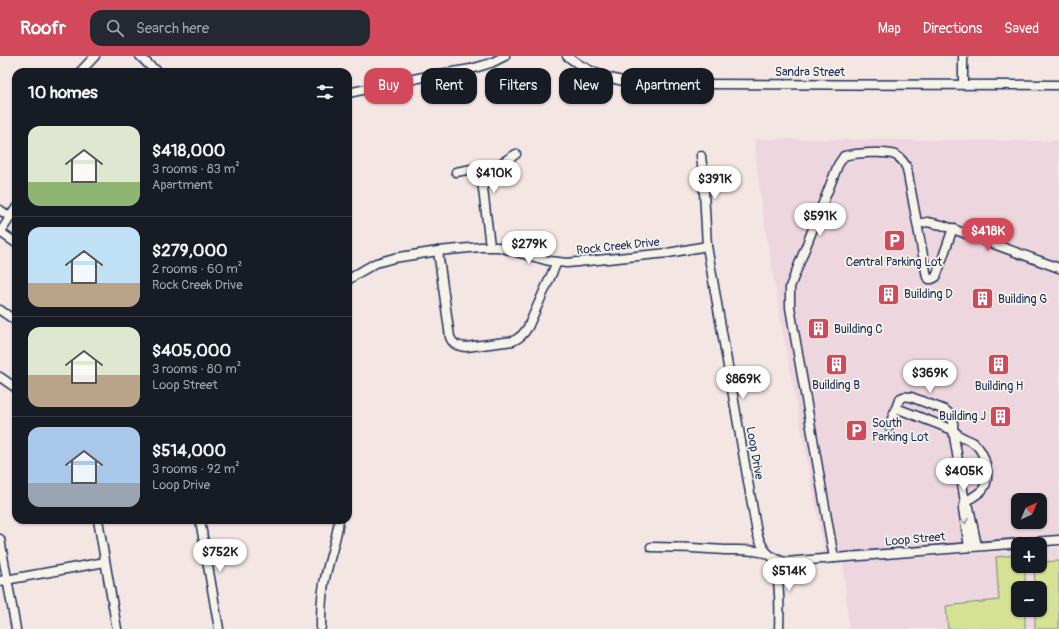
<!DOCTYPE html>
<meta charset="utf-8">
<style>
:root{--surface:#171b24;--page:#242831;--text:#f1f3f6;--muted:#9ea1a6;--line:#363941;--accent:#d1495b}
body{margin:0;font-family:Pangolin,sans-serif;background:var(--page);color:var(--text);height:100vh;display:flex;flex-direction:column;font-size:15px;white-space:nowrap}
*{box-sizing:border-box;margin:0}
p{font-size:13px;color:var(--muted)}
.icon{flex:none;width:22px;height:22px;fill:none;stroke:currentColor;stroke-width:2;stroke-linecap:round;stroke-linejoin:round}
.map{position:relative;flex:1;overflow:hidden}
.drawer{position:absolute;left:12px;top:12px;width:340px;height:456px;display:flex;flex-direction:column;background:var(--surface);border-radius:12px;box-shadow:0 1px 3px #0004}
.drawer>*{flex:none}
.top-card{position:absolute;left:364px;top:12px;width:380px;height:36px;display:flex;gap:8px}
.needle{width:26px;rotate:44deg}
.buttons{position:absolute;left:1011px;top:437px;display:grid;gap:8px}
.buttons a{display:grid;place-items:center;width:36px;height:36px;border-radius:8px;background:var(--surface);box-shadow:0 1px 3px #0004;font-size:20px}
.price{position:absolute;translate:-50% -34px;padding:0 9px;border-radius:14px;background:#fff;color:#222;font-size:13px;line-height:26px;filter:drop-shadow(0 1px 2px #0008)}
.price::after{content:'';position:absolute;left:50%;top:24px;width:12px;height:9px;margin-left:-6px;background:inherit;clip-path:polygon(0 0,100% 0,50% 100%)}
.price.selected{background:var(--accent);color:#fff}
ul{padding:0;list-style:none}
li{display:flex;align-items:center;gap:12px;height:100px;padding:0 16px}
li+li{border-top:1px solid var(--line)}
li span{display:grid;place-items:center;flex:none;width:112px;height:80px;border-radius:12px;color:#555}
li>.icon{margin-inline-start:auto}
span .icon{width:48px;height:48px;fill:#fffc;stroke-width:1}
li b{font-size:17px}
h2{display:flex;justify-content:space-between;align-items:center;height:48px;padding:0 16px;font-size:17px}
.pill{padding:0 14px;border-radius:12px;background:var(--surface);box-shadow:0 1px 3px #0004;font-size:14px;line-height:36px}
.pill.selected{background:var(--accent);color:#fff}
header{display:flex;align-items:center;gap:24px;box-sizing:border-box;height:56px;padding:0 20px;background:var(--accent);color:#fff}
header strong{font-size:19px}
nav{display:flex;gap:22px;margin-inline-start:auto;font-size:14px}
.search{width:280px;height:36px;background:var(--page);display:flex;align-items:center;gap:10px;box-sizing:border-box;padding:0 14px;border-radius:12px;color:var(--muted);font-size:15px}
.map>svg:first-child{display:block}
.built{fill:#eed6de;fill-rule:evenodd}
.green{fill:#d5e193;stroke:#788878}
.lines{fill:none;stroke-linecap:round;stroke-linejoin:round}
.minor-casing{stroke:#1b2f5e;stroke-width:11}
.minor{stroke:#f7f3e8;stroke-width:8}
.oneway{stroke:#8991a3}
.labels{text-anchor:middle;stroke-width:3.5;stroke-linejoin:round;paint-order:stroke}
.street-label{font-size:12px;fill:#1b2f5e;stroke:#f7f3e8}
.poi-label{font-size:12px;fill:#1b2f5e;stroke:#f7f3e8;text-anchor:start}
</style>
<header>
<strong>Roofr</strong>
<div class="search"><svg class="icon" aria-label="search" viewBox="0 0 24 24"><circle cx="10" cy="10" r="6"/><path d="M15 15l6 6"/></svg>Search here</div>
<nav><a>Map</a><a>Directions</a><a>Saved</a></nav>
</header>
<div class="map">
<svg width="1059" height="573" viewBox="0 0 1059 573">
<rect width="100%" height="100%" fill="#f3e6e3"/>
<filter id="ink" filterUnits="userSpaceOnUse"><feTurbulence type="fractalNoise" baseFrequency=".025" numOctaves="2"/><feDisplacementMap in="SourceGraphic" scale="8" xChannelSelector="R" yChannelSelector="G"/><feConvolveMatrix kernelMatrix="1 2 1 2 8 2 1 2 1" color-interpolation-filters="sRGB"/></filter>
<g filter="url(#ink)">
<g class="built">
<path d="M754 83 1059 85V484L826 503 785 287 762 153ZM1018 444H1040V466H1018Z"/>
<path d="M1059 492V573H849L843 506 1018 495V510H1040V493ZM1018 532H1040V554H1018Z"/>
</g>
<g class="green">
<polygon points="1018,499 1018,510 1025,510 1025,532 1018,532 1018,554 1025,554 1025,573 948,573 946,550 999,544 996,501"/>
<polygon points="1059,505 1059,573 1035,573 1035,554 1040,554 1040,532 1035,532 1034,510 1040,510 1040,506"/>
</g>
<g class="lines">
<defs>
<g id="minor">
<polyline points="140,0 151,11 159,16"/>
<path d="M567 0C608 32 645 27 694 28L1059 29"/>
<polyline points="963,0 963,28"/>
<polyline points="80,16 95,0"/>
<polyline points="348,37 428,20 471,13 491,7 505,0"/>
<path d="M701 100 703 117 707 190 757 477C762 493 768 502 785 506L1059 484"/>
<polyline points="456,116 472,113 483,114"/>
<polyline points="0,154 10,161"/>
<polyline points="918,168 927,166 942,169 1059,212"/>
<polyline points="0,176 16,187"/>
<polyline points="0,177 16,152"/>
<polyline points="490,190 482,125 483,114 500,108 516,98"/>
<path d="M438 195 450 281C453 289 458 290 466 291L513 285C520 282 524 278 528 271L557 206"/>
<polyline points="348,224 360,216 376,207 394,202 438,195 480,191 498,191 549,205 567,207 668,197 707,190"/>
<polyline points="0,254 16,265"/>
<polyline points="0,321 16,332"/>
<path d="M889 371 896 352 953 374 965 446C971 442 979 438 983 433 992 421 985 396 974 387 970 384 964 383 960 380 957 378 955 376 953 374 954 364 952 359 945 354L911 341C900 339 899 343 896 352"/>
<polyline points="98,464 117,573"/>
<polyline points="200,464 219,573"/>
<polyline points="0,483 16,573"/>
<path d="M651 491C676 491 700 492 725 494 739 494 755 493 768 498"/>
<polyline points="969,491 963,453 965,446 969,451 977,490"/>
<path d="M774 502C780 525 780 549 779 573"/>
<path d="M834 502 794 275 790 251V231L838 109 844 100C854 97 886 95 895 99 901 102 905 107 907 113L927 221 929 223H932L936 221 953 172"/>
<polyline points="0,525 105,506"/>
<path d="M321 571C321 559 321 546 323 534 326 510 336 488 339 464"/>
</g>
</defs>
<use href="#minor" class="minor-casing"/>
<use href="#minor" class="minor"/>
</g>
<defs><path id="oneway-chevron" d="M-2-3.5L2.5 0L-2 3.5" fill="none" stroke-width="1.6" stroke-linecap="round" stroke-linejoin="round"/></defs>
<use class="oneway" href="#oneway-chevron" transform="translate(965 465) rotate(81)"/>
</g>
<defs>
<symbol id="parking-square" viewBox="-11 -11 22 22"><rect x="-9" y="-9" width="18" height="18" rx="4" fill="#d1495b" stroke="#f7f3e8"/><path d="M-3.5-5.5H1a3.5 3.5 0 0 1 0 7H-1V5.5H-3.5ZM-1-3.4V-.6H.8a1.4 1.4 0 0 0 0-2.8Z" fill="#fff"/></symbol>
<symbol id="building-square" viewBox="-11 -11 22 22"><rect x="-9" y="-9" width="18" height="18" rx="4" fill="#d1495b" stroke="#f7f3e8"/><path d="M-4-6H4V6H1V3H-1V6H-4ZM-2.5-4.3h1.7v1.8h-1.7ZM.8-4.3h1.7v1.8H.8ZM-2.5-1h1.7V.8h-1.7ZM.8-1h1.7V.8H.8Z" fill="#fff"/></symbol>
</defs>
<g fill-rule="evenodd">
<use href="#parking-square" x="882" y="172" width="25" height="25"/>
<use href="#building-square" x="876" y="226" width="25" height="25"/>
<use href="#building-square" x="970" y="230" width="25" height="25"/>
<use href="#building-square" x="806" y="260" width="25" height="25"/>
<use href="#building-square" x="824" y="296" width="25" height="25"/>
<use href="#building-square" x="986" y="296" width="25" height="25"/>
<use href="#building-square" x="988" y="348" width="25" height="25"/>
<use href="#parking-square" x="844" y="362" width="25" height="25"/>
</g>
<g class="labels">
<g class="street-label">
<text x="810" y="20">Sandra Street</text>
<text transform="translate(618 190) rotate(-6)" y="4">Rock Creek Drive</text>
<text transform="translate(755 397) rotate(80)" y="4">Loop Drive</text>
<text transform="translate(915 483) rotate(-5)" y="4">Loop Street</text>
</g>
<g class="poi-label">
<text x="894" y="210" text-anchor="middle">Central Parking Lot</text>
<text x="904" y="242">Building D</text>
<text x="998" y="247">Building G</text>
<text x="834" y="277">Building C</text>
<text x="836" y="333" text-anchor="middle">Building B</text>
<text x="999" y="334" text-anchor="middle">Building H</text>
<text x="986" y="364" text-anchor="end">Building J</text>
<text x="872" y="371">South<tspan x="872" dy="14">Parking Lot</tspan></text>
</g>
</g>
</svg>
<div class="buttons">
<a><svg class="needle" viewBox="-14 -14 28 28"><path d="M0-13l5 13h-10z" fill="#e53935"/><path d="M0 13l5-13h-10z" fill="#9ea1a6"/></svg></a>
<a>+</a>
<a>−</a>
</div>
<b class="price" style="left:494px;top:138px">$410K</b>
<b class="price" style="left:715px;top:144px">$391K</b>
<b class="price" style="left:820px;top:181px">$591K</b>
<b class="price selected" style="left:988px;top:196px">$418K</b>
<b class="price" style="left:529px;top:209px">$279K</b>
<b class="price" style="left:930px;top:338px">$369K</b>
<b class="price" style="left:743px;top:344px">$869K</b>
<b class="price" style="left:964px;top:436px">$405K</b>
<b class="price" style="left:220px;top:517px">$752K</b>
<b class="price" style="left:789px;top:536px">$514K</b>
<div class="top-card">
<a class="pill selected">Buy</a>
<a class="pill">Rent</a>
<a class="pill">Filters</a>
<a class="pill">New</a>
<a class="pill">Apartment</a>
</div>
<section class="drawer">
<h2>10 homes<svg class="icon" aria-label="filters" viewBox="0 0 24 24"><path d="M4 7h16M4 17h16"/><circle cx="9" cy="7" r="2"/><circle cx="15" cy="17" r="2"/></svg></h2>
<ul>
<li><span style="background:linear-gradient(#dfe7d0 70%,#8fb573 0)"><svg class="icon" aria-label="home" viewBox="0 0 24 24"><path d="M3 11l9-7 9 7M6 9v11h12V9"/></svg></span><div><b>$418,000</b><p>3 rooms · 83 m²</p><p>Apartment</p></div></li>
<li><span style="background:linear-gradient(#bfe0f5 70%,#b9a48a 0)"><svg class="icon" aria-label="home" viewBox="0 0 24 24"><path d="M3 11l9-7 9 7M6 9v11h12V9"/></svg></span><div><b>$279,000</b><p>2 rooms · 60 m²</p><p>Rock Creek Drive</p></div></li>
<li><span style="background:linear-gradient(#dfe7d0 60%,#b9a48a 0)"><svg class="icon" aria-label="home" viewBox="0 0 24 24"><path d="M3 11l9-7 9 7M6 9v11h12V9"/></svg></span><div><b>$405,000</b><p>3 rooms · 80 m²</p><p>Loop Street</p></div></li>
<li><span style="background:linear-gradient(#a9c7e8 70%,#9aa5b1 0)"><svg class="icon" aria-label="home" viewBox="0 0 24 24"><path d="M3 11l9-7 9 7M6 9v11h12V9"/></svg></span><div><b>$514,000</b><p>3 rooms · 92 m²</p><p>Loop Drive</p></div></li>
</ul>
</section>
</div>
